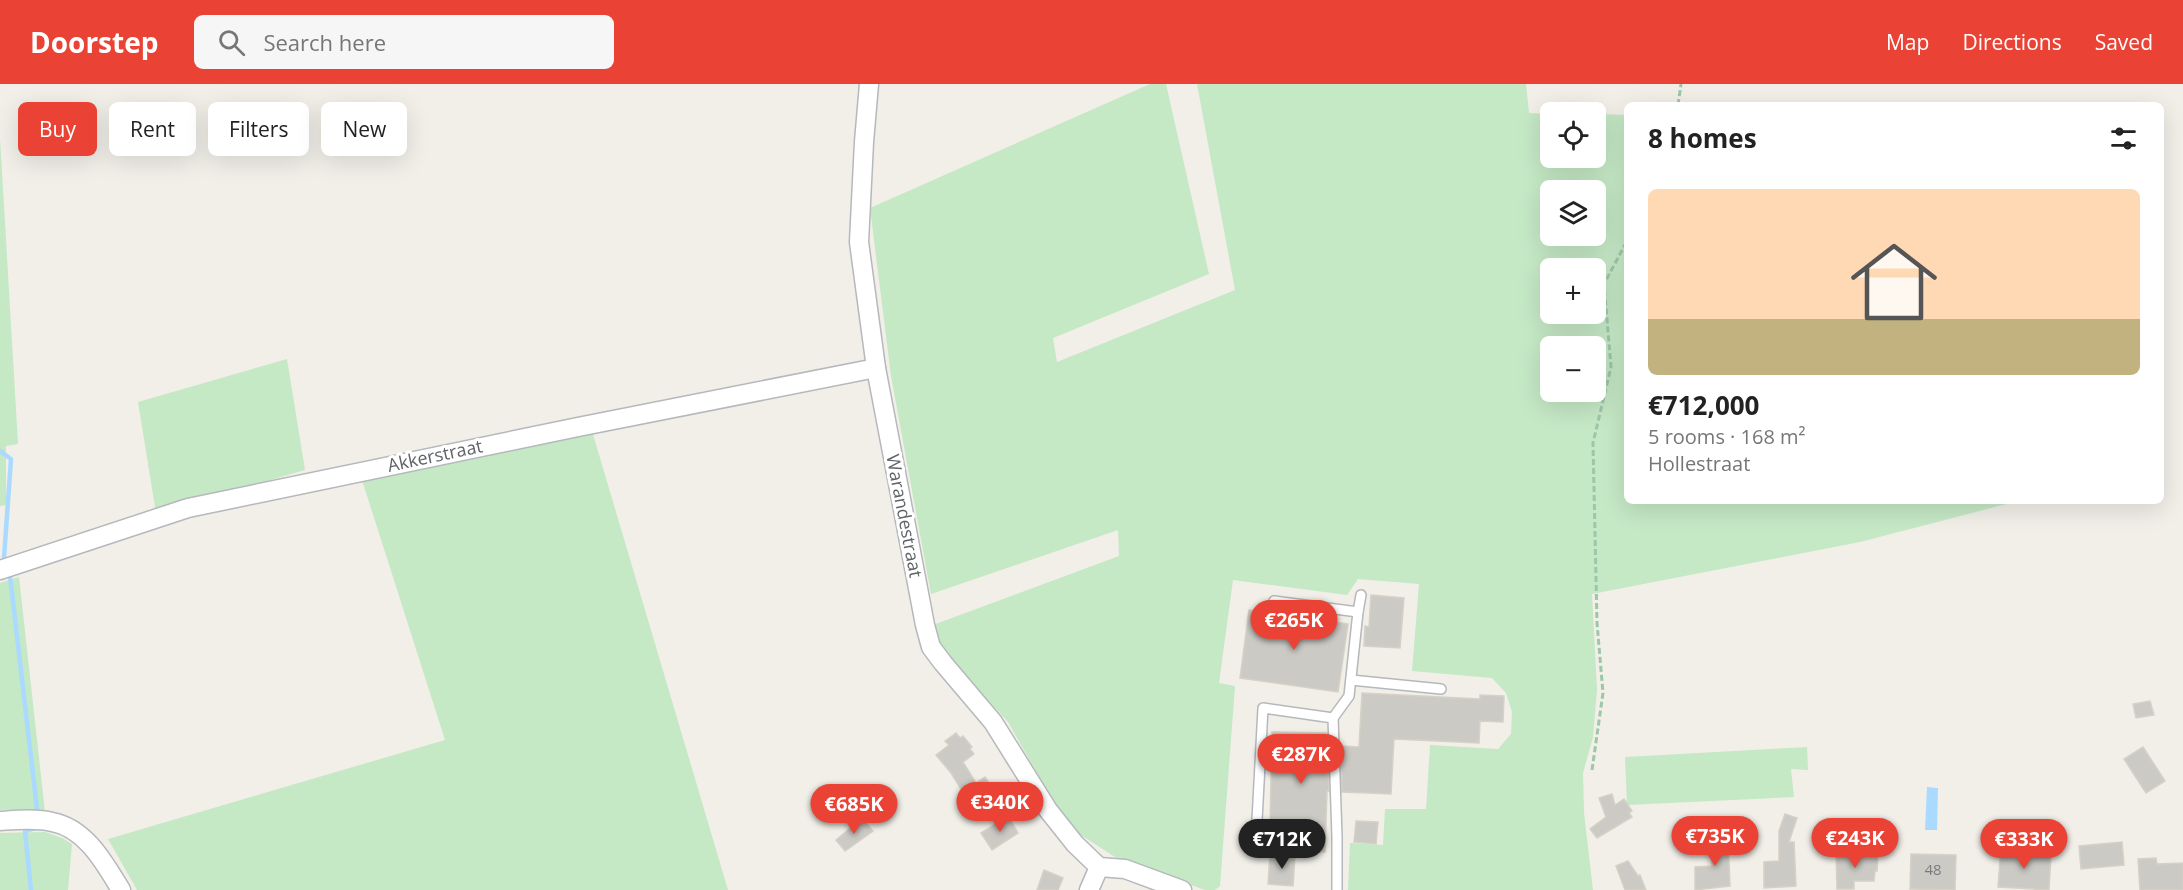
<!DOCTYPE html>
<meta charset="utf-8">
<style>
:root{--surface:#fff;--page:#f6f6f6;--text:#222;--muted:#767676;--line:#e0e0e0;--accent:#ea4335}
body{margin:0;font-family:"Open Sans",sans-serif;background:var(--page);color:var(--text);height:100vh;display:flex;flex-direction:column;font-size:22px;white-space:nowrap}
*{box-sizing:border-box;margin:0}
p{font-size:20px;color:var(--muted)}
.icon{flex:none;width:33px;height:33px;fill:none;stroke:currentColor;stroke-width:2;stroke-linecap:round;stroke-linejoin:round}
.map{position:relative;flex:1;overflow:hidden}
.panel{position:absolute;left:1624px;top:18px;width:540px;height:402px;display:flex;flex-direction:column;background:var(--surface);border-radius:9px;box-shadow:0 6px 24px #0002}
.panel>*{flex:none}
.banner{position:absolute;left:18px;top:18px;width:570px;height:54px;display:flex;gap:12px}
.buttons{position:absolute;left:1540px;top:18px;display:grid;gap:12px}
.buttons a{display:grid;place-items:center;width:66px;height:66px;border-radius:9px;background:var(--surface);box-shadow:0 6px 24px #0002;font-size:30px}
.price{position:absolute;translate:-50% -51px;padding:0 14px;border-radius:21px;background:var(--accent);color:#fff;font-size:20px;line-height:39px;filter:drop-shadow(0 2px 3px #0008)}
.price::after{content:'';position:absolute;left:50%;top:36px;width:18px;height:14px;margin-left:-9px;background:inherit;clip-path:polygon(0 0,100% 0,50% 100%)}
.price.on{background:#222;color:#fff}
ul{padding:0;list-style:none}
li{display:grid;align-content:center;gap:12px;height:318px;padding:0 24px}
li+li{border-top:2px solid var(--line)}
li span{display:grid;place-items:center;height:186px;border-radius:9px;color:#555}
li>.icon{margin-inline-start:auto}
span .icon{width:108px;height:108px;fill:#fffc;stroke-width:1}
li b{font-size:26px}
h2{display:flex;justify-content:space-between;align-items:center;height:72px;padding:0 24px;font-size:26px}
.tag{padding:0 21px;border-radius:9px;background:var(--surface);box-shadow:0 6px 24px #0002;font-size:21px;line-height:54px}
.tag.on{background:var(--accent);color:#fff}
header{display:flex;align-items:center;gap:36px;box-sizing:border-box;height:84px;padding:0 30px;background:var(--accent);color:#fff}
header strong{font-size:28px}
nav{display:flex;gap:33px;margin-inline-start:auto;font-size:21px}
.search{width:420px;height:54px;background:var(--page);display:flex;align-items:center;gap:15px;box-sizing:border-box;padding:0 21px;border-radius:9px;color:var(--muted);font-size:22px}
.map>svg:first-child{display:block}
.green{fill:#c5e8c5;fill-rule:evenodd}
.water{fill:#aadaff}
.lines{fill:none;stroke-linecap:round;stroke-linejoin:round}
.stream{stroke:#aadaff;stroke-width:4.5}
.building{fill:#cccac5;stroke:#d6d1c6;stroke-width:1.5}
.lane-casing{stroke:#b5b8bc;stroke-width:12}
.street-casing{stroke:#b5b8bc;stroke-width:21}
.path{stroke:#9cc7a9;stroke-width:3;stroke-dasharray:6 3;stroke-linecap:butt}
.lane{stroke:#fff;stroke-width:9}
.street{stroke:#fff;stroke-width:18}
.labels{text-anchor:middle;stroke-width:6;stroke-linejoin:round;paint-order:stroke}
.number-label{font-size:15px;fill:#7a7d7f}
.street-label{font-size:18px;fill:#5f6368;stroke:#fff}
</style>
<header>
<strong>Doorstep</strong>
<div class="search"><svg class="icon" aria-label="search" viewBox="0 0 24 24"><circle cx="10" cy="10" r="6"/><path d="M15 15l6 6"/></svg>Search here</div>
<nav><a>Map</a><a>Directions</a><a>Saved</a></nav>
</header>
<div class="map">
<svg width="2183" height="806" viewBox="0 0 2183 806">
<rect width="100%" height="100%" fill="#f1efe8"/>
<g class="green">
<path d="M1150 0H1166L1209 190 1053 254 1057 278 1235 206 1197 0H1526L1529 29 1551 30V74H1596V30L1627 31 1628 417H2018L1860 458 1592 510 1597 606 1593 653 1583 689 1584 729 1593 806H1348L1350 759 1383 761 1385 725H1426L1430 661 1498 665 1511 650 1512 628 1506 609 1492 594 1412 587 1419 500 1358 495 1347 511 1233 496 1219 599 1235 602 1220 802 1215 806H1205L1115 773 1081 751 1055 721 1008 638 942 566 933 541 1119 472 1118 446 931 510 891 292 870 124ZM1551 106H1596V152H1551ZM1551 184H1596V230H1551ZM1551 262H1596V308H1551Z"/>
<polygon points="0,54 18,360 6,362 6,421 0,422"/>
<polygon points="287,275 305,386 156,429 138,318"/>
<polygon points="592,347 728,806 137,806 108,755 445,656 362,396"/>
<polygon points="19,493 45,728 30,725 0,726 0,499"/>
<polygon points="1807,663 1808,686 1791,685 1794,713 1627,721 1625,673"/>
<polygon points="45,748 62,754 72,760 68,806 0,806 0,749"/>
</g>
<polygon class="water" points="1927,703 1938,704 1937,746 1925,746"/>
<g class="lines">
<g class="stream">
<polyline points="0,367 11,375 4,474"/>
<polyline points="10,492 37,725"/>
<polyline points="31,806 25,747 35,744"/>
</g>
</g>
<g class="building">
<polygon points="1371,511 1404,514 1400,564 1364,562 1365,542 1369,543"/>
<polygon points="1249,526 1348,540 1338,608 1240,594"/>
<polygon points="1362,609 1480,615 1480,611 1504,612 1503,638 1480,637 1479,659 1394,655 1391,710 1342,708 1341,662 1359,663"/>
<polygon points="2150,617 2154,631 2136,634 2133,620"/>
<polygon points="1272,648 1327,649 1329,707 1327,707 1325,768 1304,767 1305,743 1270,742"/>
<polygon points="956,649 960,654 963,652 972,663 970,665 974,670 963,678 976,699 985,693 997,711 974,726 951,689 936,671 949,661 945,657"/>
<polygon points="2143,663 2165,697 2146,709 2124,675"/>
<polygon points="1612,710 1615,721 1624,715 1632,727 1629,729 1632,733 1597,754 1590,745 1606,733 1599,714"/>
<polygon points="1785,730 1797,734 1789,758 1794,758 1796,802 1764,804 1764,778 1779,777 1779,747"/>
<polygon points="1008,732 1018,749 992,766 981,749"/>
<polygon points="862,734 873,747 845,767 836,756"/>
<polygon points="1356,737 1378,738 1376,760 1354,758"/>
<polygon points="1728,753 1730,802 1695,806 1695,783 1712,782 1712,754"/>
<polygon points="2122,758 2124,781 2081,785 2079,762"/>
<polygon points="2001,763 2016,764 2016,769 2051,771 2049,806 1998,803"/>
<polygon points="1270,769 1295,771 1293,802 1268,800"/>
<polygon points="1836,769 1878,770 1877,787 1875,787 1874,797 1854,797 1854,805 1837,805"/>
<polygon points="1911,770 1956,771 1955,806 1910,805"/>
<polygon points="2156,774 2157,780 2183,779 2183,806 2140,806 2138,775"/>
<polygon points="1628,777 1638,792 1640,791 1646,806 1625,806 1616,782"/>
<polygon points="1044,786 1063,794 1058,806 1037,806"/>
</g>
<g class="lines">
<defs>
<g id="lane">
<polyline points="1274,517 1358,528 1349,612 1333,634"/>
<polyline points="1358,528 1361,511"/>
<polyline points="1351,596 1441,605"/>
<polyline points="1290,757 1256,755 1263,624 1333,634 1337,753 1337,806"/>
</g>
<g id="street">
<polyline points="869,0 864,58 859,158 876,284 925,541 931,563 943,579 993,638 1048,726 1075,760 1099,783"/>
<polyline points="0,486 188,424 578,343 876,284"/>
<path d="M0 737C16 736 36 734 52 738 86 744 105 780 121 806"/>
<polyline points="1099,783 1125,785 1182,806"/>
<polyline points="1089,806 1099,783"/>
</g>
</defs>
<use href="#lane" class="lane-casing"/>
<use href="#street" class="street-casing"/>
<g class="path">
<polyline points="1678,21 1681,0"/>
<polyline points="1592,686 1603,609 1597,539 1593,359 1611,283 1604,200 1628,155"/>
</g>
<use href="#lane" class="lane"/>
<use href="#street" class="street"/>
</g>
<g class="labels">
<g class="number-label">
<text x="1933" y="791">48</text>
</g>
<g class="street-label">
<text transform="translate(435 372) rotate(-12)" y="6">Akkerstraat</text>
<text transform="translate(904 432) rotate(79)" y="6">Warandestraat</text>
</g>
</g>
</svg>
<div class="buttons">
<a><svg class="icon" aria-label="locate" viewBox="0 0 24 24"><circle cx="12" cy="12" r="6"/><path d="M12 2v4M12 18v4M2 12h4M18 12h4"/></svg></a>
<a><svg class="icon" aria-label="layers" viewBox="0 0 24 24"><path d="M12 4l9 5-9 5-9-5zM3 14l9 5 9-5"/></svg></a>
<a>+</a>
<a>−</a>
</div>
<b class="price" style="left:1294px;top:567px">€265K</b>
<b class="price" style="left:1301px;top:701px">€287K</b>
<b class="price" style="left:1000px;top:749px">€340K</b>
<b class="price" style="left:854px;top:751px">€685K</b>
<b class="price" style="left:1715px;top:783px">€735K</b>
<b class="price" style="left:1855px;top:785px">€243K</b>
<b class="price on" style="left:1282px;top:786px">€712K</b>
<b class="price" style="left:2024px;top:786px">€333K</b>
<div class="banner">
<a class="tag on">Buy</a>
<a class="tag">Rent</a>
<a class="tag">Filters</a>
<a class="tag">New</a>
</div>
<section class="panel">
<h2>8 homes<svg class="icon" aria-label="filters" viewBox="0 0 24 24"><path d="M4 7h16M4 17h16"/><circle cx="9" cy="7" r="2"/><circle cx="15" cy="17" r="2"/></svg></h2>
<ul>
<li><span style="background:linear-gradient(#ffd9b3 70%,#c2b280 0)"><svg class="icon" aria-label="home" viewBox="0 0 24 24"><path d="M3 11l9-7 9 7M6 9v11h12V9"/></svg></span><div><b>€712,000</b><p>5 rooms · 168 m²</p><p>Hollestraat</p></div></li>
</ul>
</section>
</div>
